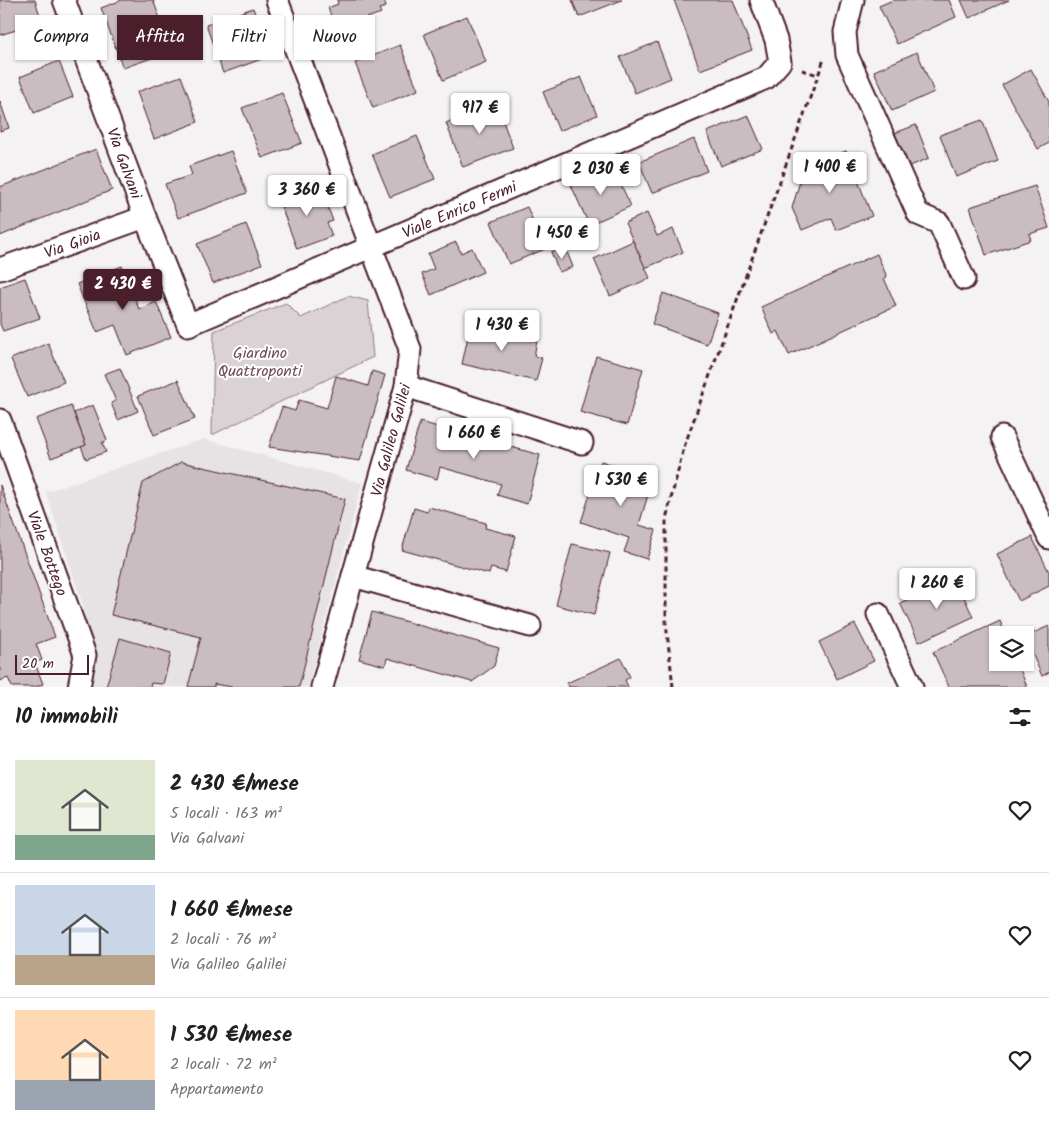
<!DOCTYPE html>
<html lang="it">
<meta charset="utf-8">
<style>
:root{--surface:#fff;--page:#f6f6f6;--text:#202124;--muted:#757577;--line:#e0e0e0;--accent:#4a1f2b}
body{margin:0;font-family:Kalam,sans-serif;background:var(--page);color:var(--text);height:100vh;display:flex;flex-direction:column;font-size:19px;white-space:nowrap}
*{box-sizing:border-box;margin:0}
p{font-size:16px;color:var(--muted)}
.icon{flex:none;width:28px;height:28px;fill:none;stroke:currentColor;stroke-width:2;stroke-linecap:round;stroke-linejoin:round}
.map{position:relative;height:687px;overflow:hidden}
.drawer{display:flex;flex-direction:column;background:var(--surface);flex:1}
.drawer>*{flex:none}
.banner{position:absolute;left:15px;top:15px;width:500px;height:45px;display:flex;gap:10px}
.buttons{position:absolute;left:989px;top:626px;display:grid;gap:10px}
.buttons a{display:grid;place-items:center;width:45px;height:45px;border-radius:0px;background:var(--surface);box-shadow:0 1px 4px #0004;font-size:25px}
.scale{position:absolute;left:15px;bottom:12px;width:74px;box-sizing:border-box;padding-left:5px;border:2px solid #4a1f2b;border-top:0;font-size:14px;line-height:18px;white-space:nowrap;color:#4a1f2b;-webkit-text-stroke:4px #fff;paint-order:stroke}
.price{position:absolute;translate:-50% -42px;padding:0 11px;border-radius:5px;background:#fff;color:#222;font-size:16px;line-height:32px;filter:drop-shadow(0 1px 2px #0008)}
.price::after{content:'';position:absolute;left:50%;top:30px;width:15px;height:11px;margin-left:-8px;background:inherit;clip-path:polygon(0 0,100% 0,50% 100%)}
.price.on{background:var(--accent);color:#fff}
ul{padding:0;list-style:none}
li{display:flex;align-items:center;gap:15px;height:125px;padding:0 15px}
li+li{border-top:1px solid var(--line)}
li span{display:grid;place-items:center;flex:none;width:140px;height:100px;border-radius:0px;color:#555}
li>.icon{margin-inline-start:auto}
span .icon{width:60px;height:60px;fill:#fffc;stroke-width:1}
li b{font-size:21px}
h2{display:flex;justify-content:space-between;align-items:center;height:60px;padding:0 15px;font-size:21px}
.tag{padding:0 18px;border-radius:0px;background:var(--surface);box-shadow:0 1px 4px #0004;font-size:18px;line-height:45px}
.tag.on{background:var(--accent);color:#fff}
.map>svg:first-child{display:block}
.built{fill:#e7e2e3}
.green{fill:#dbd2d5;stroke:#927880}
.building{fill:#cabdc1;stroke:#4a1f2b}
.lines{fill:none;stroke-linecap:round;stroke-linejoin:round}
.street-casing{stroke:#4a1f2b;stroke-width:25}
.path{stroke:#4a1f2b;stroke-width:3;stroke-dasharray:5 4;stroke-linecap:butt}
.street{stroke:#fff;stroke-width:21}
.labels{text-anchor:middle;stroke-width:4;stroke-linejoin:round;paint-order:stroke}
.street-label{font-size:16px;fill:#4a1f2b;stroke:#fff}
.park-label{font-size:16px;fill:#6e4c56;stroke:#fff}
</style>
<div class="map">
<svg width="1049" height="687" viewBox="0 0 1049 687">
<rect width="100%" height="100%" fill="#f4f2f2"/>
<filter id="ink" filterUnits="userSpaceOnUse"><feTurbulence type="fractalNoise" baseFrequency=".02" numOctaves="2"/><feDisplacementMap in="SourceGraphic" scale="10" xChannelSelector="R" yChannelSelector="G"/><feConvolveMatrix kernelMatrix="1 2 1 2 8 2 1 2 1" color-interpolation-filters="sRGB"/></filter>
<g filter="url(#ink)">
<polygon class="built" points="204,439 362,483 308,687 69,687 85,612 46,492"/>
<polygon class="green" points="348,296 368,301 373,357 212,435 214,331 286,303 301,318"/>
<g class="building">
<polygon points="0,0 35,0 42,22 0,35"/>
<polygon points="122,0 153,0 172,51 123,68 101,8"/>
<polygon points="337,0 384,0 386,7 379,9 381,13 336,29 328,8 338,4"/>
<polygon points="572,0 622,0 579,17"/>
<polygon points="674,0 733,0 752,50 700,70"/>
<polygon points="893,0 949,0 956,17 897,44 879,6"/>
<polygon points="961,0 1009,0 969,18"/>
<polygon points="253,8 270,56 223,73 206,25"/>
<polygon points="467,16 486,62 443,80 424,34"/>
<polygon points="657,42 671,78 635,93 620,57"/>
<polygon points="400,45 418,90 373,108 355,63"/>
<polygon points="917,52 934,92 892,111 874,71"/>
<polygon points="59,61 73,97 34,113 20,77"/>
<polygon points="1031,69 1049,102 1049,143 1038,149 1002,85"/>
<polygon points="181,76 198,122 154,139 137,92"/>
<polygon points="581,77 597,115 559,131 543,92"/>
<polygon points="282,93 302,143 262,158 242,108"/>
<polygon points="0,101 9,128 0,131"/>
<polygon points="496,103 513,148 463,167 446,123"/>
<polygon points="748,115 763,149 721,166 707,132"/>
<polygon points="982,120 998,161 956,177 940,135"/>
<polygon points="916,125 929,158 908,167 895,133"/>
<polygon points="417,136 435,179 390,197 372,154"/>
<polygon points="694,139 707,171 652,193 639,162"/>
<polygon points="96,149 112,190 0,236 0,187"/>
<polygon points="231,151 247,193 178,218 165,184 192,175 189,166"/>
<polygon points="846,151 872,216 836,230 831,218 802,230 792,208 804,168"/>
<polygon points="612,166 631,206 589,225 571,185"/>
<polygon points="320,186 333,221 327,223 332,236 297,249 279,201"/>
<polygon points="1035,186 1049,228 1029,234 1031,240 986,255 970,207"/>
<polygon points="527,207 545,249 509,264 491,222"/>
<polygon points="647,213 657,236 673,229 683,252 645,268 625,223"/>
<polygon points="246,224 262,264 213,283 197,244"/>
<polygon points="633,241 650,278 610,296 594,259"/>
<polygon points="456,242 461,253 472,248 483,272 431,295 422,274 434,269 428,254"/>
<polygon points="565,247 573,267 559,272 551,252"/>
<polygon points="877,254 887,277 884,278 896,306 789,355 778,331 773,334 761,307"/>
<polygon points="122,266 139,309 156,302 171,337 127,355 115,325 97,332 77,284"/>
<polygon points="25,278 40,318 3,331 0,324 0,287"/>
<polygon points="663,293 718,313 707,344 652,324"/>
<polygon points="485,321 501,325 500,332 537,341 534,356 542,358 536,381 462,364 469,332"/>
<polygon points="48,343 64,382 27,397 11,359"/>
<polygon points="596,356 643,369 627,425 580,412"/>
<polygon points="120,368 138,411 118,420 111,403 116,401 104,374"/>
<polygon points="372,371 385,375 360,461 269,447 282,407 295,411 299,400 327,408 336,376 368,386"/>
<polygon points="178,380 195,419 154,435 138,396"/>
<polygon points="93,405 107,440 102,443 106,452 86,459 81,446 86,445 74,413"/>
<polygon points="71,406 86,445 51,458 36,419"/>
<polygon points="420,422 540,455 527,504 497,495 501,484 440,467 437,479 406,470"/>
<polygon points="601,461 653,478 639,525 656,530 647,559 624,552 629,538 581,522"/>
<polygon points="181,462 345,499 299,687 232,687 214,684 214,687 188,687 201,637 111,615 143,483"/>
<polygon points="0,485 55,637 36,644 42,660 35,663 43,684 35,687 12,687 8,678 0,681"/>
<polygon points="429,507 486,523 485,528 516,536 506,572 491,568 489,574 402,550 414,508 427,512"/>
<polygon points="1032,537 1049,572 1049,586 1019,601 997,554"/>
<polygon points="572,544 610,553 594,615 556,605"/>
<polygon points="955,577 973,617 919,642 900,603"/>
<polygon points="372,612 499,648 494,666 472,682 387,658 385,666 359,659"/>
<polygon points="1000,621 1006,635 998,635 998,662 1017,662 1027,687 949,687 933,652"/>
<polygon points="855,624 874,661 837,679 819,642"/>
<polygon points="1049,626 1049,672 1042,676 1025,637"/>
<polygon points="120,638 171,653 163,684 151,683 150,687 106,687"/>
<polygon points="621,658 630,677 625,680 628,687 569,687 567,683"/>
</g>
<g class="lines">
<defs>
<g id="street">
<polyline points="64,0 145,217 188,325 766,78 780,62 776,40 761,0"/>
<polyline points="277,0 410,349 406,386 322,687"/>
<polyline points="853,0 845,32 847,55 918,214 939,223 964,279"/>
<polyline points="0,269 145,217"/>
<polyline points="406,386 582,443"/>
<polyline points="0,420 85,655 79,687"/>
<polyline points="1002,437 1049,538"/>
<polyline points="353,576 530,626"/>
<polyline points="878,614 912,687"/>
</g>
</defs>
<use href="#street" class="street-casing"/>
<g class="path">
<polyline points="802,70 818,75"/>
<polyline points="673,687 666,623 666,519 684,447 824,59"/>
</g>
<use href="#street" class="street"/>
</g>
</g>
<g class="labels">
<g class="street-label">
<text transform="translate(125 163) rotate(70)" y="6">Via Galvani</text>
<text transform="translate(459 209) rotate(-23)" y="6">Viale Enrico Fermi</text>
<text transform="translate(72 243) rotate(-20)" y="6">Via Gioia</text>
<text transform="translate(390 440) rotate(-75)" y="6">Via Galileo Galilei</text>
<text transform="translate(48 553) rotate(70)" y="6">Viale Bottego</text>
</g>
<g class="park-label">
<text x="260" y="358">Giardino<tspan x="260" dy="18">Quattroponti</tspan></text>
</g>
</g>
</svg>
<div class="buttons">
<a><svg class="icon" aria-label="layers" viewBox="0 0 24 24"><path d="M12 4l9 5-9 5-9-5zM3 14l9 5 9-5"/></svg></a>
</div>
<div class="scale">20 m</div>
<b class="price" style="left:480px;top:135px">917 €</b>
<b class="price" style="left:830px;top:194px">1 400 €</b>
<b class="price" style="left:601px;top:196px">2 030 €</b>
<b class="price" style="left:307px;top:217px">3 360 €</b>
<b class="price" style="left:562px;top:260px">1 450 €</b>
<b class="price on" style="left:123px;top:311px">2 430 €</b>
<b class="price" style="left:502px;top:352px">1 430 €</b>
<b class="price" style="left:474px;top:460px">1 660 €</b>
<b class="price" style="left:621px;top:507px">1 530 €</b>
<b class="price" style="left:937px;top:610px">1 260 €</b>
<div class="banner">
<a class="tag">Compra</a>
<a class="tag on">Affitta</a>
<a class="tag">Filtri</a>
<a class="tag">Nuovo</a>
</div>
</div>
<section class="drawer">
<h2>10 immobili<svg class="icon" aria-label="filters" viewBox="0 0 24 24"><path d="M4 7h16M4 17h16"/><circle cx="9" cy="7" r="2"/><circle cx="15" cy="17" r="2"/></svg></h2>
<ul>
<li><span style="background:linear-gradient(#dfe7d0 75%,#7fa58c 0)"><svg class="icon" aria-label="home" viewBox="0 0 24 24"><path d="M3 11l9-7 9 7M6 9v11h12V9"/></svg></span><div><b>2 430 €/mese</b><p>5 locali · 163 m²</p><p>Via Galvani</p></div><svg class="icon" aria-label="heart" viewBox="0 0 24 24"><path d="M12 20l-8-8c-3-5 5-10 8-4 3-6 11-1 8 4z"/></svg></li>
<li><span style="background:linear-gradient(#c9d6e8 70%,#b9a48a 0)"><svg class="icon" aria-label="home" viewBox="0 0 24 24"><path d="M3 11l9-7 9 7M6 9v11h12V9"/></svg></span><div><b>1 660 €/mese</b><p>2 locali · 76 m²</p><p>Via Galileo Galilei</p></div><svg class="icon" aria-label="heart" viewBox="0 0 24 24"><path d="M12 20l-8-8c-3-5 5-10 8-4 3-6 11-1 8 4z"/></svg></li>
<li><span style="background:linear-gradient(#ffd9b3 70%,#9aa5b1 0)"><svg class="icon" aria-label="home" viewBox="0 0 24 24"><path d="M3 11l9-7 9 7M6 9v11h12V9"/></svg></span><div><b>1 530 €/mese</b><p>2 locali · 72 m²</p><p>Appartamento</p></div><svg class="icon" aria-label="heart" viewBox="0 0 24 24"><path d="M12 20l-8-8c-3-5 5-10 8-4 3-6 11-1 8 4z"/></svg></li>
</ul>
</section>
